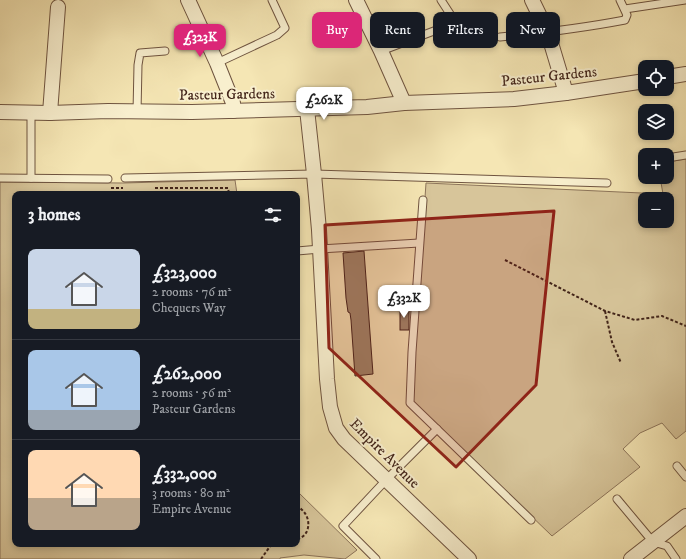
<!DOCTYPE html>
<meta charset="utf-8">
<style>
:root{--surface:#171b24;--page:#242831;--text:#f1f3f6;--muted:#9ea1a6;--line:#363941;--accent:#db2777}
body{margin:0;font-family:"IM FELL DW Pica",serif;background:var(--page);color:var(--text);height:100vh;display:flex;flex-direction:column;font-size:15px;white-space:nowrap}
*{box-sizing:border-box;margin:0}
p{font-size:13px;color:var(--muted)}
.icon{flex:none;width:22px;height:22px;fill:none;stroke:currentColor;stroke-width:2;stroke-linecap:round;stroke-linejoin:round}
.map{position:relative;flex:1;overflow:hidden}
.sheet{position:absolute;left:12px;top:191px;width:288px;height:356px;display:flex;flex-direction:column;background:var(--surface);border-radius:8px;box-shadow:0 2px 6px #0003}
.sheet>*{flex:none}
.hud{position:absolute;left:312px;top:12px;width:314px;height:36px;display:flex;gap:8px}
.fabs{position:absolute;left:638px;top:60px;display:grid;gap:8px}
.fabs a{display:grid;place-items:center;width:36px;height:36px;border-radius:8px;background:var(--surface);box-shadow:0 2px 6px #0003;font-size:20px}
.price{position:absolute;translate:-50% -34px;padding:0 9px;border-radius:8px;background:#fff;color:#222;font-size:13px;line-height:26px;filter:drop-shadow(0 1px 2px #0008)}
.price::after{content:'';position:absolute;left:50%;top:24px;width:12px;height:9px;margin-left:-6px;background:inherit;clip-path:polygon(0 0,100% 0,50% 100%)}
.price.on{background:var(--accent);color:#fff}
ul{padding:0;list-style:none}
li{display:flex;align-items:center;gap:12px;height:100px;padding:0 16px}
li+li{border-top:1px solid var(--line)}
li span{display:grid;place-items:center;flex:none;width:112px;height:80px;border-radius:8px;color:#555}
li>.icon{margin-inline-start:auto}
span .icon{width:48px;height:48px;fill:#fffc;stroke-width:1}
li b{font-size:17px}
h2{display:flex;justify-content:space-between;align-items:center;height:48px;padding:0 16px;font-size:17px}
.tag{padding:0 14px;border-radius:8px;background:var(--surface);box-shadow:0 2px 6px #0003;font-size:14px;line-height:36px}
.tag.on{background:var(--accent);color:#fff}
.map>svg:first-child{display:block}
.green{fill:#d7c59a;stroke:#8c745a;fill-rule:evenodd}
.building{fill:#9f896a;stroke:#422419}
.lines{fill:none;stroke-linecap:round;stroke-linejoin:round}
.service-casing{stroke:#6f5440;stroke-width:9}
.minor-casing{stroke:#6f5440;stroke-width:16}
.path{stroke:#422419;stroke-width:2;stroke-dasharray:3 2;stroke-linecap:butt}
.service{stroke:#f8efce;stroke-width:7}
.minor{stroke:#f8efce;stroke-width:14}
.marked{fill:#8f2418;fill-opacity:0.2;stroke:#8f2418;stroke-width:3;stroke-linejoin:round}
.labels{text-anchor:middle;stroke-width:4;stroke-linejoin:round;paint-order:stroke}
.street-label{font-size:15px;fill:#422419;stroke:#f8efce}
</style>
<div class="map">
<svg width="686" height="559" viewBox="0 0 686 559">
<rect width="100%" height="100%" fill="#f5e6b4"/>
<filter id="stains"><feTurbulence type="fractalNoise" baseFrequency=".005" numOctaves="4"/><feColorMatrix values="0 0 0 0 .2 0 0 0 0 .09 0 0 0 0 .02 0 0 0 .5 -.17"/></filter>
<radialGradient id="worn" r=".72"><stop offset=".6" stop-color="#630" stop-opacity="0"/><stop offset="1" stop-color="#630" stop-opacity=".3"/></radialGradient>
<g class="green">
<path d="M686 159V431L676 439 662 423 640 433 623 449 640 467 552 536 411 400 426 183 663 194 660 177H667V162ZM645 199H667V221H645Z"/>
<polygon points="235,180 237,194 15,194 15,544 297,544 297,491 357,550 345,559 304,555 280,558 280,559 0,559 0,182 123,183"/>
</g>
<g class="building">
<polygon points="364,251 373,374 355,376 351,320 350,313 348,312 346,298 343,253"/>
<rect x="400" y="308" width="9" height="22"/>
</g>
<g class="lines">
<defs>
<g id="service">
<polyline points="441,0 465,37"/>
<polyline points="625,9 685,0"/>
<path d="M500 37C542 33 583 28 625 20L627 15 620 0"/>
<polyline points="381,51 455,23"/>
<polyline points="217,63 277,35 285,28 272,0"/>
<polyline points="137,112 138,65 140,53 165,51"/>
<polyline points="31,113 31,178"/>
<polyline points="667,158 686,155"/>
<polyline points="0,178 108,179"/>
<polyline points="125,178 314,174 607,183"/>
<polyline points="423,200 412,352 410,403 531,520"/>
<polyline points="297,251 320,249 419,243"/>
<polyline points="677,466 686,477"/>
<polyline points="617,499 653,542 667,546 676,559"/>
<polyline points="376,559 343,526 387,479 437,429"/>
</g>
<g id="minor">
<polyline points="188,0 217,63 233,103 233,111"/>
<polyline points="356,0 381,51 404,103"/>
<polyline points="532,0 548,33 566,93"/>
<polyline points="667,77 686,74"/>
<polyline points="307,109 314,174 319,230 327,379 330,407 336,428 344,439 469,559"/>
<polyline points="0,112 50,113 108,111 192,112 367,107 404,103 514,99 566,93 645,81"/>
<polyline points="50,113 58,7"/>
<polyline points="631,559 686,516"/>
</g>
</defs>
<use href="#service" class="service-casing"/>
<use href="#minor" class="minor-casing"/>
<g class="path">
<polyline points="111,188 123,188"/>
<polyline points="155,188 228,188 229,194"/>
<polyline points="505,260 605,311 635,320 662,316 686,326"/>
<polyline points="605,311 612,342 621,363"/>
<path d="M297 505C300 508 304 511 306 515 311 524 308 537 297 539"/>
<polyline points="261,559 271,545 270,544"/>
</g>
<use href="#service" class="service"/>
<use href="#minor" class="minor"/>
</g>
<path class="marked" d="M554 211 536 385 456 467 329 348 325 225Z"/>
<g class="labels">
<g class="street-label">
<text transform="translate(549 76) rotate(-6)" y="5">Pasteur Gardens</text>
<text transform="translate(227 94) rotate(-1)" y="5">Pasteur Gardens</text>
<text transform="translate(385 453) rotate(45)" y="5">Empire Avenue</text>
</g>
</g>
<rect width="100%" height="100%" filter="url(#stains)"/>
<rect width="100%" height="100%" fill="url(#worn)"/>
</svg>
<div class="fabs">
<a><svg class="icon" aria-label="locate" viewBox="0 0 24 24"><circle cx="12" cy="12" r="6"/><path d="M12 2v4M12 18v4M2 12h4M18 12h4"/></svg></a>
<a><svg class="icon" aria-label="layers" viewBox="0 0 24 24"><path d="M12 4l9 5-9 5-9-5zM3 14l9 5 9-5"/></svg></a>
<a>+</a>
<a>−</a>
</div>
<b class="price on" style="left:200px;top:58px">£323K</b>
<b class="price" style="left:324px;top:121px">£262K</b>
<b class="price" style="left:404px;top:319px">£332K</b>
<div class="hud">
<a class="tag on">Buy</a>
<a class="tag">Rent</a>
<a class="tag">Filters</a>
<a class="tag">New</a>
</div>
<section class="sheet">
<h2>3 homes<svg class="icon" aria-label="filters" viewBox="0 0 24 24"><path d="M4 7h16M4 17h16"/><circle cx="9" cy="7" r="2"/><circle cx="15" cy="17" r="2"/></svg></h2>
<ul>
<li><span style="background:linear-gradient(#c9d6e8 75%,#c2b280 0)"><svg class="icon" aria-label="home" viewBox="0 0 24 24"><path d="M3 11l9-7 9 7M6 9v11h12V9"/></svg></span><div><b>£323,000</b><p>2 rooms · 76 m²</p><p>Chequers Way</p></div></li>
<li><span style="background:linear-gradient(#a9c7e8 75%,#9aa5b1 0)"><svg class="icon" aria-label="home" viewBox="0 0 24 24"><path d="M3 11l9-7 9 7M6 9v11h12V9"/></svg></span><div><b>£262,000</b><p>2 rooms · 56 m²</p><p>Pasteur Gardens</p></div></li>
<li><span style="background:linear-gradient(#ffd9b3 60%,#b9a48a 0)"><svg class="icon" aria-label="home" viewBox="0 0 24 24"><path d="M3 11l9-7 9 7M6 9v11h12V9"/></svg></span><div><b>£332,000</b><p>3 rooms · 80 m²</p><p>Empire Avenue</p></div></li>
</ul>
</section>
</div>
